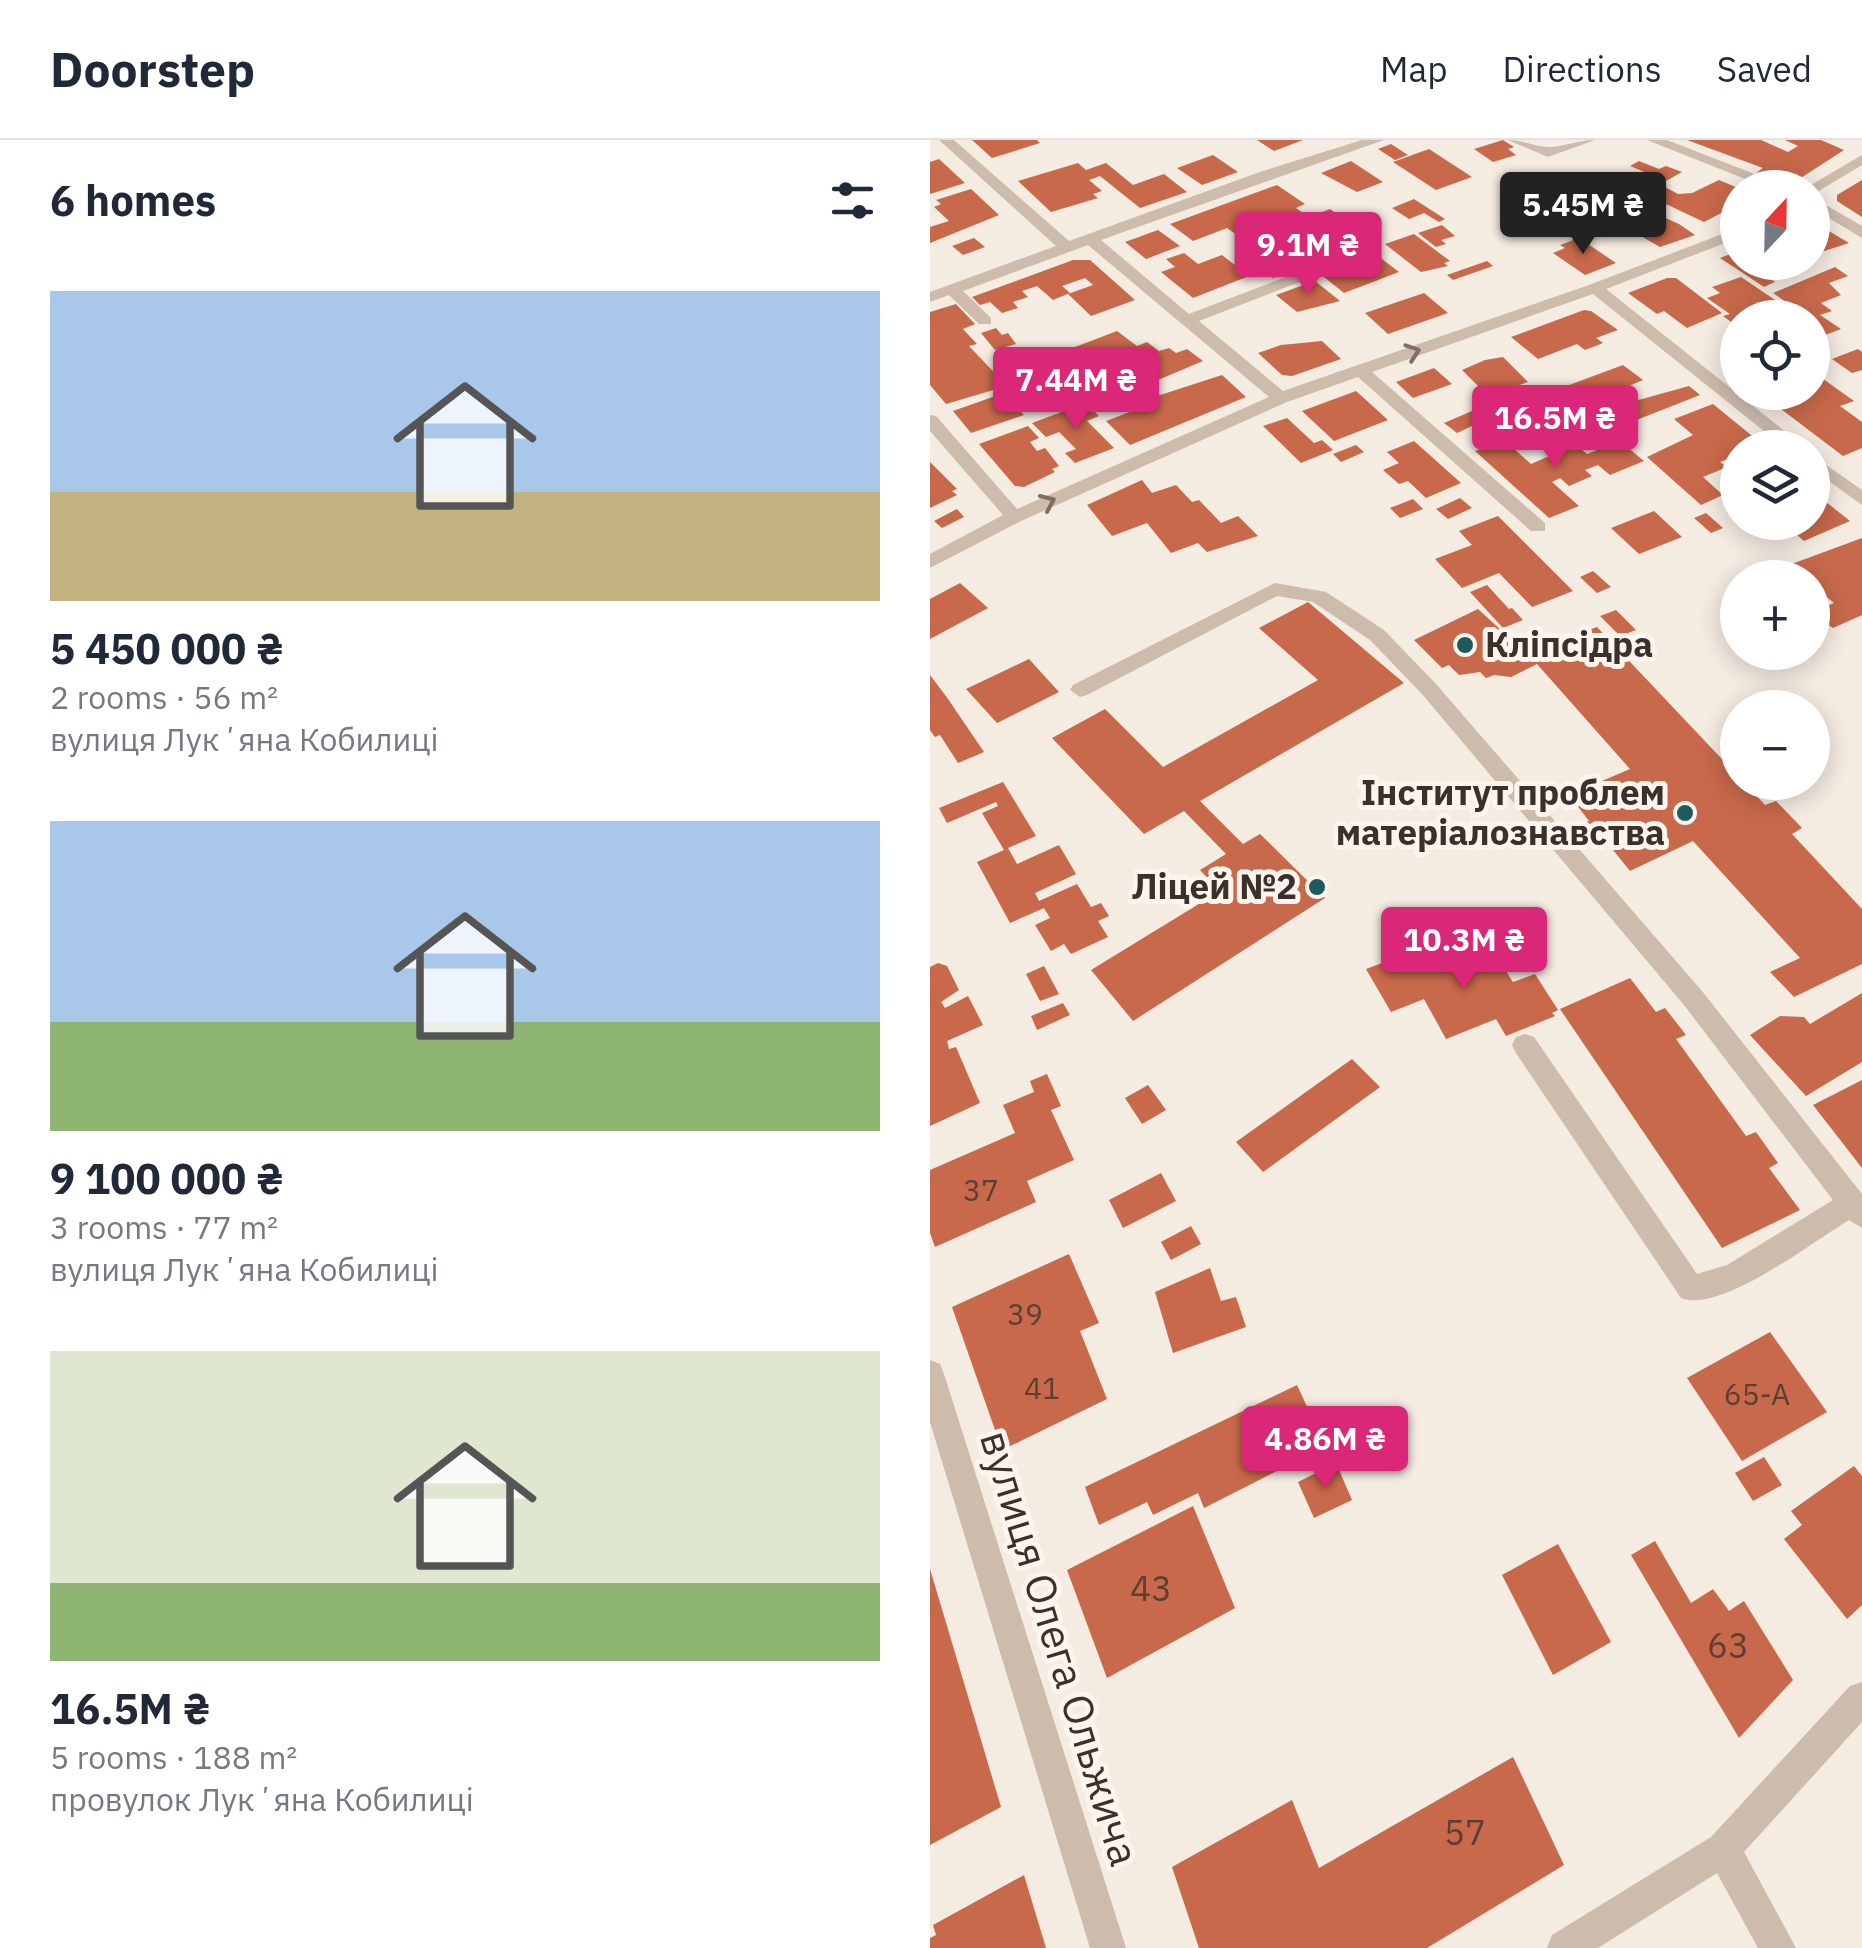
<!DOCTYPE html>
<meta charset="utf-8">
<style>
:root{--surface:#fff;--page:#f6f6f7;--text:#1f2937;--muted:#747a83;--line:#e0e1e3;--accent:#db2777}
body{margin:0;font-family:"IBM Plex Sans",sans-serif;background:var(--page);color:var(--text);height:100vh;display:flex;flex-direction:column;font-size:38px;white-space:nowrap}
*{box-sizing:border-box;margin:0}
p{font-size:32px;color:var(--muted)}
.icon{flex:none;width:55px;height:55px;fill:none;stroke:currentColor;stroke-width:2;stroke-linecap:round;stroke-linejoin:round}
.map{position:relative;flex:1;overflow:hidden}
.side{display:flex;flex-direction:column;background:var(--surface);width:930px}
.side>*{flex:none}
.needle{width:65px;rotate:22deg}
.tools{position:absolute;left:790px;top:30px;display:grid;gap:20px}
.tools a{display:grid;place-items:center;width:110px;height:110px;border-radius:50%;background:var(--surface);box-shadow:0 5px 25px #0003;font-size:50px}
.price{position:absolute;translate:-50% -85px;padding:0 22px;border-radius:10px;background:var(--accent);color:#fff;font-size:32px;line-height:65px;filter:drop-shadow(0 2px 5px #0008)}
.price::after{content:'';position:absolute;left:50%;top:60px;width:30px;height:22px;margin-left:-15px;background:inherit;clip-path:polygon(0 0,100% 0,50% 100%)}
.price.active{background:#222;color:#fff}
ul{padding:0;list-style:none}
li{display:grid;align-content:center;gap:20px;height:530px;padding:0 50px}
li span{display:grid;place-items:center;height:310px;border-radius:0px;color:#555}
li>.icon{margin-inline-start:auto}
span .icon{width:180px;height:180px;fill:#fffc;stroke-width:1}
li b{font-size:42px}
h2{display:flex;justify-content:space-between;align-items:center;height:120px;padding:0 50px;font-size:42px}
header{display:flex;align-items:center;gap:60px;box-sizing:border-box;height:140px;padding:0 50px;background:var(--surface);border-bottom:2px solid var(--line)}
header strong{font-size:48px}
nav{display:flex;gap:55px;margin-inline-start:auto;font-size:35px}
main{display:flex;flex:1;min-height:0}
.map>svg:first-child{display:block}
.building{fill:#c8694b}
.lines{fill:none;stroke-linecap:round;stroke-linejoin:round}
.minor{fill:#cdbbac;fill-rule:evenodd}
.oneway{stroke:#7d6f65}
.poi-dot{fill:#1f5a5e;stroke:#fbf5ee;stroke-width:4}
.labels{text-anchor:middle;stroke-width:10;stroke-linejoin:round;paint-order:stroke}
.number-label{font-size:30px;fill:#5e3e33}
.poi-label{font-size:35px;font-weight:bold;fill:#3b302b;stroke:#fbf5ee;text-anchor:end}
.near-number-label{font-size:35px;fill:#5e3e33}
.near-street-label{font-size:42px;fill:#3b302b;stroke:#fbf5ee}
</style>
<header>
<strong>Doorstep</strong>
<nav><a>Map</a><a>Directions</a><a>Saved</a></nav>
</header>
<main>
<section class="side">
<h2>6 homes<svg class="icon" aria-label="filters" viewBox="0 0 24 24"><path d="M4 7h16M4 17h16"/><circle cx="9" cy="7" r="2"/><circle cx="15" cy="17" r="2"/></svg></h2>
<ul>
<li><span style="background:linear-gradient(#a9c7e8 65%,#c2b280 0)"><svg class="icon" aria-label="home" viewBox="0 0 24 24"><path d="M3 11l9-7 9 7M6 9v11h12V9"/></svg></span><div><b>5 450 000 ₴</b><p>2 rooms · 56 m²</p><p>вулиця Лукʼяна Кобилиці</p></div></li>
<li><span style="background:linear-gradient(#a9c7e8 65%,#8fb573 0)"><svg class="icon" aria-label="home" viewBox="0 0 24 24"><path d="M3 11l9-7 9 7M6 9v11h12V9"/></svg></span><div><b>9 100 000 ₴</b><p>3 rooms · 77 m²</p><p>вулиця Лукʼяна Кобилиці</p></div></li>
<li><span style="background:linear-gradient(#dfe7d0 75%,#8fb573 0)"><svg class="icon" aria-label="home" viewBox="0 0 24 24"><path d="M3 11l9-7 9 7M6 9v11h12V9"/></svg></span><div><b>16.5M ₴</b><p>5 rooms · 188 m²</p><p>провулок Лукʼяна Кобилиці</p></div></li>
</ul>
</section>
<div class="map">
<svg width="932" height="1808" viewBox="0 0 932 1808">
<rect width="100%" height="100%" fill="#f4ebe1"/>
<g class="building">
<polygon points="42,0 107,0 110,3 62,18"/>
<polygon points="327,0 373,0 344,11"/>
<polygon points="573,0 584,7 578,9 586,15 563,22 544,9"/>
<polygon points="757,0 831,0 858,12 868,6 855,0 891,0 914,10 866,41 861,38 853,43 826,33 833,28"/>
<polygon points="461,4 478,15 465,20 448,9"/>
<polygon points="499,9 542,37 506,50 463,22"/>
<polygon points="283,15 308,32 272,45 247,28"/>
<polygon points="9,19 35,43 0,54 0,22"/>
<polygon points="421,21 453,42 427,52 391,33"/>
<polygon points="709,21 729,29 736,26 752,32 736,41 700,26"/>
<polygon points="148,23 156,30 176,23 203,45 234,34 257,52 210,68 170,36 159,40 172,51 163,54 168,58 121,72 88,41"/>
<polygon points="652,32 673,43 657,51 645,50 630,42"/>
<polygon points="789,40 808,48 808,75 797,70 774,82 719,56 735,47 748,54 762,53"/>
<polygon points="932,40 932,77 907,61 907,55"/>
<polygon points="347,45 375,64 366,68 376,75 334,86 319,75 309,79 326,92 311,98 297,88 263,101 240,84"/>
<polygon points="41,49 69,75 0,103 0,87 19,81 4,67 11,64 6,60"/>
<polygon points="642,57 655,64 637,73 623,67"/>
<polygon points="484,59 501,70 515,79 509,82 494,73 479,79 462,68"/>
<polygon points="400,69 433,93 389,110 364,92 388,83 379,77"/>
<polygon points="722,72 749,84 765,95 730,107 702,91 709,88 699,80"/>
<polygon points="882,82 894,88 919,103 885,114"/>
<polygon points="512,85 525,96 511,100 516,104 506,107 488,93"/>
<polygon points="228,90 250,106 216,119 195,102"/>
<polygon points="484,94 520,121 514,123 518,126 491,132 455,104"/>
<polygon points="44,98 55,107 33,115 22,106"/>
<polygon points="350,98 383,122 343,138 310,112"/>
<polygon points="649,98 686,123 655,135 623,113 635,108 630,105"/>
<polygon points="808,111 808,122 861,122 833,134 845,142 834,147 790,118"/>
<polygon points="254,113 268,124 292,115 319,136 263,158 231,132 245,127 236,119"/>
<polygon points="448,116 469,132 414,153 394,137"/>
<polygon points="143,120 160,120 205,160 161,176 138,154 163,145 155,138 132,146 140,153 123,160 107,146 92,151 98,157 83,162 88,168 72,173 60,162 50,165 42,157"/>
<polygon points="557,121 563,126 523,140 517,135"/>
<polygon points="905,127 918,136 899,143 911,155 891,163 902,171 890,175 911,189 882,200 882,178 861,178 849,165 856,162 843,153"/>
<polygon points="811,137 851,164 822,175 825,178 808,178 808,187 793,176 800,174 777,158 790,153 782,147"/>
<polygon points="737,138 746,138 792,173 757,188 734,171 727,174 698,153"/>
<polygon points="385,141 410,161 367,172 346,155"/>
<polygon points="494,153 518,173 458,194 435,173"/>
<polygon points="26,164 45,184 33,189 47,204 39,206 77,246 16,264 0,245 0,172"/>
<polygon points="654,170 661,171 688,190 666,198 673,203 655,210 647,204 608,219 581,197"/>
<polygon points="66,188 72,195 78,193 86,204 65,210 51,193"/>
<polygon points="187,191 207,206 217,202 229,211 239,208 246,213 257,209 273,221 228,240 198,245 170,256 140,230 98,246 82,231"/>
<polygon points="392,201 411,219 362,236 352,235 328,213 351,205"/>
<polygon points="928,209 932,212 932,230 922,233 902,219"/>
<polygon points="573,217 598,242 583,247 589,253 563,261 532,230 555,220"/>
<polygon points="693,225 713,240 684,252 690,257 664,267 669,271 759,246 770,255 676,292 623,251"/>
<polygon points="504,228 522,244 483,258 466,242"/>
<polygon points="292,235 316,257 200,305 176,281 226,262 221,258"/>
<polygon points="889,236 924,261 910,266 932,282 932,308 913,316 835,257 847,252 882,252 882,238"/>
<polygon points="426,251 458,280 404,301 372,271"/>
<polygon points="74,253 94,275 41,293 23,271"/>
<polygon points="156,263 169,276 157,281 184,308 145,323 135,313 146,309 129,292 116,297 102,283"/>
<polygon points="573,263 586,275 562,279 553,271"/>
<polygon points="783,264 837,308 808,308 808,315 790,322 797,327 773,337 793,355 771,365 717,317 763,295 744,279"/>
<polygon points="542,271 555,280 527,293 514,283"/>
<polygon points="357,278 384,303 392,300 403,310 371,323 333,286"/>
<polygon points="98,286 109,298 100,302 107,311 115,308 129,326 122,329 125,332 94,347 85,346 49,304"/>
<polygon points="633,294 657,314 690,301 714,321 680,335 668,325 655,330 662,336 639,346 630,338 622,342 649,366 619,378 545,311 574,300 601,324 622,315 615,309 631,303 625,298"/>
<polygon points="484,301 531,343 496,358 478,341 469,344 453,330 469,323 457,312"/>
<polygon points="426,305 434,312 411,322 403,314"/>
<polygon points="0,322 27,349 22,351 27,355 0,368"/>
<polygon points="212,340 222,353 246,345 262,362 269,360 291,383 308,376 328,396 277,412 268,403 241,413 217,383 182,396 157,365"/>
<polygon points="886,354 920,381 874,401 852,382 882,382"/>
<polygon points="530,358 542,368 518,379 506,369"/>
<polygon points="483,359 493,369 470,378 460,368"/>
<polygon points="27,369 34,377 12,388 4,381"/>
<polygon points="724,371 752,397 709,414 681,388"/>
<polygon points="776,373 793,388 781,393 764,378"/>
<polygon points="568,376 643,451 602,467 569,433 532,448 505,419 542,405 529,391"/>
<polygon points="932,398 932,475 903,488 897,484 882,490 882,472 904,463 882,445 882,438 874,438 859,425"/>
<polygon points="663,431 681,447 667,453 650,437"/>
<polygon points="30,443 58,468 0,499 0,459"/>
<polygon points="557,445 579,469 582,468 593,480 573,488 540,452"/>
<polygon points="378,462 474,543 270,661 313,704 330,694 395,758 203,881 161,830 290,751 270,730 296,714 254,671 214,694 122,598 175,569 233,627 388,540 329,488"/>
<polygon points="548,469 597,514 667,487 808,636 808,642 814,642 835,665 846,661 872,688 862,694 932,769 932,824 864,857 840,832 870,818 763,701 700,731 675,700 658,708 642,688 659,681 639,655 700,629 607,524 581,537 564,535 556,538 550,532 529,535 519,525 512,528 484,500"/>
<polygon points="686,470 706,490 690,496 670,476"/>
<polygon points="99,519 129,552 67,583 36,549"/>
<polygon points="0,535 18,559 54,612 28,623 10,595 5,597 0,590"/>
<polygon points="73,642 106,696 78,708 87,724 129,705 146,734 105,753 109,761 147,744 161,767 171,763 179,776 168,781 178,797 141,814 134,804 121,811 105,785 120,778 114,768 80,783 47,722 74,710 52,673 68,666 66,662 17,683 9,668"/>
<polygon points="559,805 583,842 605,834 628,870 622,873 625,876 576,896 566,879 516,899 494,859 461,872 436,829 490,809 501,827"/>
<polygon points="8,823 17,826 29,850 11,862 15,868 38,856 53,885 17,901 19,909 26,907 50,963 0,986 0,827"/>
<polygon points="114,826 129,854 110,861 96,834"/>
<polygon points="700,838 726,872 735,868 756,895 746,899 816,996 826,992 848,1023 839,1028 870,1070 792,1108 630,869"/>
<polygon points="932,853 932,922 876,956 820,895 850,876 874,877 880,884"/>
<polygon points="133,863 140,875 107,890 101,876"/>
<polygon points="422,919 450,947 333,1032 306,1002"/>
<polygon points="117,934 131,966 121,970 144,1020 97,1041 106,1062 5,1107 0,1093 0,1030 85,993 73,965 104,952 100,941"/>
<polygon points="932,940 932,1028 883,965"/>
<polygon points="218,945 236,970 212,984 195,958"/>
<polygon points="231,1033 246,1061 193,1088 179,1060"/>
<polygon points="261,1086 271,1104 241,1120 231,1102"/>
<polygon points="139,1114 169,1183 150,1191 177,1259 72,1310 22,1167"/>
<polygon points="280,1128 291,1161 306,1157 316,1187 243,1213 225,1152"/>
<polygon points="840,1192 897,1272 812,1321 757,1238"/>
<polygon points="367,1245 392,1299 356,1317 359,1325 274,1368 268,1353 223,1375 217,1362 169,1385 155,1347"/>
<polygon points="834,1317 852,1345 823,1361 805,1333"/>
<polygon points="406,1323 422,1360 384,1378 368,1342"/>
<polygon points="924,1326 932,1336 932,1465 917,1479 854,1399 872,1385 861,1371"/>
<polygon points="263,1366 305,1468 177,1538 137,1430"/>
<polygon points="725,1401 761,1463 783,1449 799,1471 814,1461 863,1540 809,1598 701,1415"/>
<polygon points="628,1404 681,1502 623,1535 572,1435"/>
<polygon points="0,1429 71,1667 0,1705"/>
<polygon points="583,1617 634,1725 497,1808 269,1808 242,1727 362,1660 389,1728"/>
<polygon points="94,1735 116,1808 0,1808 0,1798 6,1795 3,1785"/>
</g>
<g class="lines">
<g class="minor">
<polygon points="9,0 24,0 139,101 330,32 432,0 454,0 171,100 259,174 429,109 439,109 439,115 269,181 353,251 659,145 808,88 808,98 676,149 876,308 855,308 663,154 442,232 615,383 615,391 601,391 428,237 357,262 91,381 0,428 0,414 73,375 0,291 0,275 6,276 87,369 339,257 158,105 33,151 61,178 61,184 49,184 19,155 0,162 0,152 126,106"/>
<path d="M578 0C593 0 608 8 621 7 636 6 649 0 665 0L618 17Z"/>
<polygon points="717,0 737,0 860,48 838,48"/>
<polygon points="932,15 932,25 887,52 876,48"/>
<polygon points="882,57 932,86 932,98 882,68"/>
<polygon points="882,315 932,350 932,365 882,329"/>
<path d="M345 443 396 452 454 490 506 544 772 851 932 1054V1088L919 1080C884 1101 790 1174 751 1158L586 913 582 905 586 897 595 894 604 897 767 1134 797 1125 903 1060 754 865 492 554 440 500 383 462 347 456 157 555 150 557 140 550 143 545Z"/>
<polygon points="0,1220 10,1224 14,1234 196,1808 160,1808 0,1282"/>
<polygon points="932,1542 932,1582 814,1712 866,1808 828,1808 787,1733 668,1808 617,1808 622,1795 781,1697 920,1546"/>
</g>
</g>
<defs><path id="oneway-chevron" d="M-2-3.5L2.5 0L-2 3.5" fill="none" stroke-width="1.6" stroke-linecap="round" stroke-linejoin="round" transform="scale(2.5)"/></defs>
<g class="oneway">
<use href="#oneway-chevron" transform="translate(483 212) rotate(-19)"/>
<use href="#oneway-chevron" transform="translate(118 362) rotate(-24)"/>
</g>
<g class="poi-dot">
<circle cx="535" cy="505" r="10"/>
<circle cx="755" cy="673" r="10"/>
<circle cx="387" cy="747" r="10"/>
</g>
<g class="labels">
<g class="number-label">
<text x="51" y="1061">37</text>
<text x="95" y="1185">39</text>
<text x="112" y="1259">41</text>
<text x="827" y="1265">65-А</text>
</g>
<g class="poi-label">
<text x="555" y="517" text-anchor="start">Кліпсідра</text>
<text x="735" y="665">Інститут проблем<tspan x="735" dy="40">матеріалознавства</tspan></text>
<text x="367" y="759">Ліцей №2</text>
</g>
<g class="near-number-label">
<text x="221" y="1461">43</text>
<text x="798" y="1518">63</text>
<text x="535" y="1705">57</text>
</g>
<g class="near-street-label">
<text transform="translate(130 1508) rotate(73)" y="15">вулиця Олега Ольжича</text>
</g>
</g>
</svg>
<div class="tools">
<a><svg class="needle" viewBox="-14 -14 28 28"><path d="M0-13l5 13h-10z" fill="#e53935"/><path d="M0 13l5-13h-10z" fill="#747a83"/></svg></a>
<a><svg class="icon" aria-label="locate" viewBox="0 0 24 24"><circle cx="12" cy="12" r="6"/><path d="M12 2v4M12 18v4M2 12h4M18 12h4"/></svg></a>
<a><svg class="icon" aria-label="layers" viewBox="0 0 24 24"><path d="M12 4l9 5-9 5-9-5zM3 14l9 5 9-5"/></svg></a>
<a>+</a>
<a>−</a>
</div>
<b class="price active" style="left:653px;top:117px">5.45M ₴</b>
<b class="price" style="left:378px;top:157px">9.1M ₴</b>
<b class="price" style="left:146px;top:292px">7.44M ₴</b>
<b class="price" style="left:625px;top:330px">16.5M ₴</b>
<b class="price" style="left:534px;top:852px">10.3M ₴</b>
<b class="price" style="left:395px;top:1351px">4.86M ₴</b>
</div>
</main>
